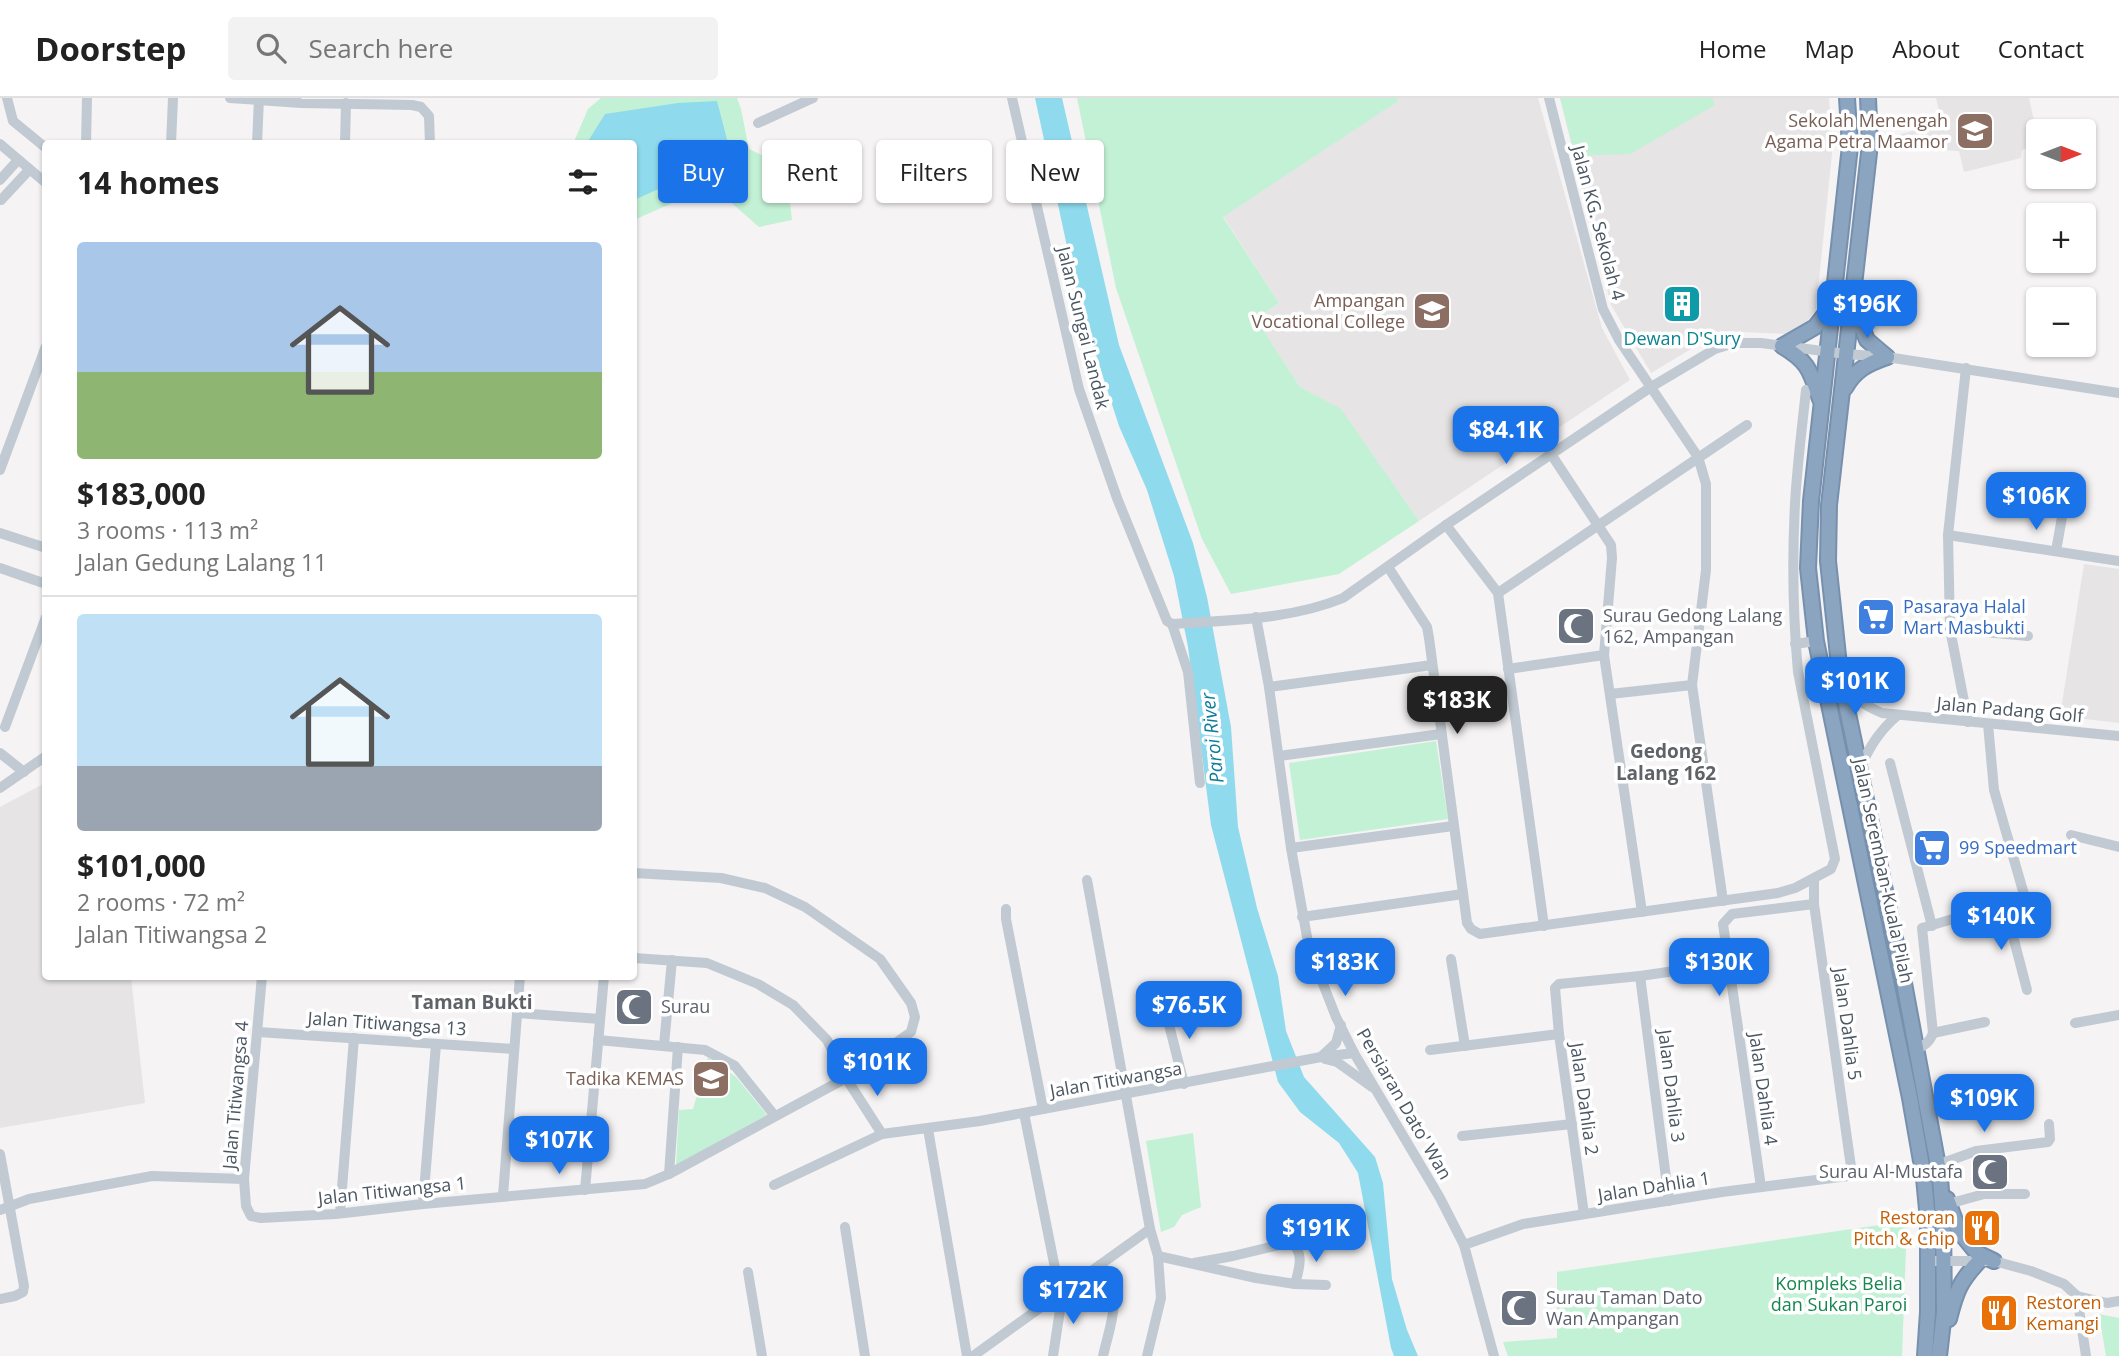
<!DOCTYPE html>
<meta charset="utf-8">
<style>
:root{--surface:#fff;--page:#f2f2f2;--text:#222;--muted:#767676;--line:#e0e0e0;--accent:#1a73e8}
body{margin:0;font-family:"Open Sans",sans-serif;background:var(--page);color:var(--text);height:100vh;display:flex;flex-direction:column;font-size:26px;white-space:nowrap}
*{box-sizing:border-box;margin:0}
p{font-size:23px;color:var(--muted)}
.icon{flex:none;width:38px;height:38px;fill:none;stroke:currentColor;stroke-width:2;stroke-linecap:round;stroke-linejoin:round}
.map{position:relative;flex:1;overflow:hidden}
.drawer{position:absolute;left:42px;top:42px;width:595px;height:840px;display:flex;flex-direction:column;background:var(--surface);border-radius:7px;box-shadow:0 2px 5px #0004}
.drawer>*{flex:none}
.hud{position:absolute;left:658px;top:42px;width:665px;height:63px;display:flex;gap:14px}
.needle{width:46px;rotate:90deg}
.fabs{position:absolute;left:2026px;top:21px;display:grid;gap:14px}
.fabs a{display:grid;place-items:center;width:70px;height:70px;border-radius:7px;background:var(--surface);box-shadow:0 2px 5px #0004;font-size:35px}
.price{position:absolute;translate:-50% -60px;padding:0 16px;border-radius:14px;background:var(--accent);color:#fff;font-size:23px;line-height:46px;filter:drop-shadow(0 2px 4px #0008)}
.price::after{content:'';position:absolute;left:50%;top:42px;width:21px;height:16px;margin-left:-10px;background:inherit;clip-path:polygon(0 0,100% 0,50% 100%)}
.price.current{background:#222;color:#fff}
ul{padding:0;list-style:none}
li{display:grid;align-content:center;gap:14px;height:371px;padding:0 35px}
li+li{border-top:2px solid var(--line)}
li span{display:grid;place-items:center;height:217px;border-radius:7px;color:#555}
li>.icon{margin-inline-start:auto}
span .icon{width:126px;height:126px;fill:#fffc;stroke-width:1}
li b{font-size:30px}
h2{display:flex;justify-content:space-between;align-items:center;height:84px;padding:0 35px;font-size:30px}
.chip{padding:0 24px;border-radius:7px;background:var(--surface);box-shadow:0 2px 5px #0004;font-size:24px;line-height:63px}
.chip.current{background:var(--accent);color:#fff}
header{display:flex;align-items:center;gap:42px;box-sizing:border-box;height:98px;padding:0 35px;background:var(--surface);border-bottom:2px solid var(--line)}
header strong{font-size:33px}
nav{display:flex;gap:38px;margin-inline-start:auto;font-size:24px}
.search{width:490px;height:63px;background:var(--page);display:flex;align-items:center;gap:18px;box-sizing:border-box;padding:0 24px;border-radius:7px;color:var(--muted);font-size:26px}
.map>svg:first-child{display:block}
.education{fill:#e6e4e5}
.green{fill:#c3f1d5}
.water{fill:#90daee}
.lines{fill:none;stroke-linecap:round;stroke-linejoin:round}
.highway-casing{stroke:#7690ad;stroke-width:18}
.minor{stroke:#c1cad2;stroke-width:10}
.highway{stroke:#8ba5c1;stroke-width:14}
.labels{text-anchor:middle;stroke-width:7;stroke-linejoin:round;paint-order:stroke}
.education-label{font-size:18px;fill:#785e54;stroke:#fff;text-anchor:end}
.street-label{font-size:18px;fill:#4a5661;stroke:#fff}
.culture-label{font-size:18px;fill:#0d838f;stroke:#fff}
.shop-label{font-size:18px;fill:#366cbe;stroke:#fff;text-anchor:start}
.worship-label{font-size:18px;fill:#5b616d;stroke:#fff;text-anchor:start}
.food-label{font-size:18px;fill:#c56008;stroke:#fff;text-anchor:end}
.park-label{font-size:18px;fill:#17864f;stroke:#fff}
.water-label{font-size:19px;font-style:italic;fill:#0c7c9b;stroke:#fff}
.neighbourhood-label{font-size:19px;font-weight:bold;fill:#5f6368;stroke:#fff}
</style>
<header>
<strong>Doorstep</strong>
<div class="search"><svg class="icon" aria-label="search" viewBox="0 0 24 24"><circle cx="10" cy="10" r="6"/><path d="M15 15l6 6"/></svg>Search here</div>
<nav><a>Home</a><a>Map</a><a>About</a><a>Contact</a></nav>
</header>
<div class="map">
<svg width="2119" height="1258" viewBox="0 0 2119 1258">
<rect width="100%" height="100%" fill="#f5f3f3"/>
<g class="education">
<polygon points="1397,0 1538,0 1602,230 1630,282 1419,423 1341,312 1300,289 1256,221 1279,205 1223,118 1397,3"/>
<polygon points="1560,0 1829,0 1833,46 1816,211 1806,225 1787,236 1721,233 1651,275 1611,207"/>
<polygon points="1936,0 2029,0 2039,46 2022,52 2021,60 1964,74 1959,53 1884,49 1886,40 1942,25"/>
<polygon points="2084,466 2119,471 2119,625 2060,618"/>
<polygon points="45,685 46,878 131,879 145,1005 0,1030 0,709"/>
</g>
<g class="green">
<polygon points="601,0 737,0 741,11 749,51 786,69 792,122 759,129 727,101 688,98 634,122 634,46 573,46 588,11"/>
<polygon points="1077,0 1397,0 1398,3 1223,119 1279,205 1256,221 1300,289 1341,311 1419,423 1339,476 1231,496 1202,441 1116,190"/>
<polygon points="1560,0 1712,0 1715,7 1630,56 1575,58"/>
<polygon points="1436,643 1448,721 1300,742 1289,665"/>
<polygon points="708,959 736,979 767,1017 676,1067 679,1012 693,1011"/>
<polygon points="1193,1035 1201,1109 1182,1117 1174,1129 1161,1134 1146,1043"/>
<polygon points="1907,1123 1902,1258 1508,1258 1503,1244 1557,1240 1557,1174"/>
<polygon points="2099,1216 2119,1220 2119,1258 2106,1258"/>
</g>
<g class="water">
<polygon points="1035,0 1062,0 1119,247 1193,445 1207,499 1231,629 1238,729 1257,810 1278,878 1286,933 1304,979 1375,1059 1383,1085 1392,1181 1407,1232 1418,1258 1394,1258 1391,1250 1358,1075 1339,1045 1300,1014 1278,984 1211,727 1188,549 1174,478 1147,392 1119,328 1079,204"/>
<polygon points="717,3 730,53 730,85 681,81 634,102 634,46 587,45 605,16 678,5"/>
</g>
<g class="lines">
<defs>
<g id="highway">
<polyline points="1847,0 1850,48 1811,403 1808,470 1816,543 1910,1000 1924,1080 1928,1122 1928,1214 1925,1258"/>
<polyline points="1868,0 1870,46 1829,407 1828,463 1840,577 1901,869 1940,1079 1943,1121 1944,1214 1939,1258"/>
<polyline points="1854,209 1867,242 1887,259"/>
<path d="M1845 290C1855 272 1867 266 1887 259"/>
<path d="M1820 301C1810 273 1809 264 1782 248L1815 229 1832 207"/>
<polyline points="1947,1101 1959,1133 1977,1155 1994,1163"/>
<path d="M1949 1221C1956 1193 1960 1183 1980 1162"/>
</g>
</defs>
<use href="#highway" class="highway-casing"/>
<g class="minor">
<polyline points="7,0 13,23 46,50"/>
<polyline points="230,0 301,5 412,7 421,9 429,18 430,46"/>
<path d="M1012 0 1079 291 1117 400 1167 523 1172 526C1228 522 1290 522 1343 500L1446 427 1651 289 1715 251 1734 245H1761L1846 256 1887 259 2119 295"/>
<polyline points="1549,0 1603,211 1619,242 1698,359 1706,386 1706,472 1692,587 1723,803"/>
<polyline points="758,25 813,0"/>
<polyline points="0,46 46,85"/>
<polyline points="86,46 87,0"/>
<polyline points="171,46 173,0"/>
<polyline points="257,46 259,0"/>
<polyline points="345,46 346,5"/>
<polyline points="0,82 18,62"/>
<polyline points="1,102 29,72"/>
<polyline points="1966,270 1948,437 1950,531 1968,624"/>
<polyline points="1551,356 1611,447 1612,460 1604,557 1642,814"/>
<polyline points="0,372 46,248"/>
<polyline points="1446,427 1498,495 1544,828"/>
<polyline points="0,435 46,450"/>
<polyline points="1948,437 2119,463"/>
<polyline points="2056,453 2069,380"/>
<path d="M1388 469 1427 529 1429 540 1467 825 1471 831 1480 836 1778 795 1795 790 1831 771 1835 761 1798 574C1793 518 1792 462 1795 406 1797 368 1802 330 1806 292"/>
<polyline points="0,470 46,486"/>
<polyline points="1498,495 1747,327"/>
<polyline points="1256,519 1269,589 1291,750 1309,850 1336,919 1354,955 1440,1100 1464,1147 1494,1258"/>
<polyline points="1172,526 1188,574 1200,685"/>
<polyline points="1950,531 2028,538"/>
<polyline points="1795,546 1816,543"/>
<polyline points="1508,571 1604,557"/>
<path d="M1844 583C1855 600 1863 607 1882 615L2119 638"/>
<polyline points="1269,589 1432,567"/>
<polyline points="1610,596 1692,587"/>
<polyline points="5,629 46,519"/>
<polyline points="0,655 24,674"/>
<polyline points="1279,658 1441,636"/>
<polyline points="1890,665 1932,828"/>
<path d="M1860 670C1870 648 1880 632 1898 617"/>
<polyline points="0,690 46,658"/>
<polyline points="2071,737 2119,749"/>
<polyline points="1291,750 1453,728"/>
<polyline points="1087,782 1150,1131 1158,1158 1161,1200 1147,1258"/>
<polyline points="2005,807 2027,892"/>
<polyline points="1006,811 1006,821 1043,1011"/>
<polyline points="1302,819 1463,796"/>
<polyline points="634,860 707,865 758,886 793,907 827,942 846,980 882,1036"/>
<polyline points="1451,861 1465,948"/>
<polyline points="262,878 244,1081 246,1108 251,1118 261,1120 336,1116 423,1106 645,1086 669,1076 846,980 911,934 915,919 911,905 880,861 805,809 765,790 721,780 634,775"/>
<polyline points="1640,878 1669,1103"/>
<polyline points="1164,907 1184,986"/>
<polyline points="517,915 600,921"/>
<polyline points="2075,925 2119,917"/>
<polyline points="258,934 514,951"/>
<polyline points="1933,935 1985,924"/>
<polyline points="598,942 705,952 735,968 775,1018"/>
<polyline points="664,947 672,862"/>
<polyline points="1430,952 1559,936"/>
<path d="M1916 952C1925 947 1930 944 1933 935L1922 830 2025 800 1994 692 1988 626"/>
<polyline points="1322,958 1336,945 1341,927"/>
<polyline points="1325,961 1337,964 1372,989"/>
<polyline points="1024,1015 1060,1195 1060,1212 1053,1258"/>
<polyline points="928,1031 967,1258"/>
<polyline points="1462,1038 1572,1026"/>
<polyline points="0,1056 24,1188 23,1194 15,1198 0,1201"/>
<polyline points="1937,1067 1976,1053 2048,1044 2050,1041 2049,1026"/>
<polyline points="669,1076 678,949"/>
<polyline points="774,1087 882,1036 980,1023 1321,959 1354,955"/>
<polyline points="1761,1089 1723,826 1732,816 1814,806"/>
<polyline points="585,1092 604,878"/>
<polyline points="503,1098 520,878"/>
<polyline points="423,1106 436,946"/>
<polyline points="1948,1106 1984,1096 2025,1096"/>
<polyline points="0,1112 29,1101 152,1078 244,1081"/>
<polyline points="340,1115 354,940"/>
<polyline points="1584,1116 1559,936 1555,890 1559,886 1640,878 1730,865"/>
<polyline points="845,1129 865,1258"/>
<polyline points="1464,1147 1523,1126 1722,1094 1848,1078 1852,1076 1814,806 1814,781"/>
<polyline points="1296,1148 1322,1138"/>
<path d="M1158 1158 1256 1180 1295 1186C1299 1171 1305 1155 1291 1144L1233 1158 1194 1165"/>
<polyline points="1928,1163 1994,1163 2031,1173 2064,1186 2077,1198 2086,1258"/>
<path d="M1100 1167C1124 1200 1111 1222 1103 1258"/>
<polyline points="748,1174 762,1258"/>
<polyline points="1295,1186 1326,1187"/>
<polyline points="2077,1198 2107,1205 2119,1203"/>
<polyline points="973,1258 1150,1131"/>
</g>
<use href="#highway" class="highway"/>
</g>
<defs>
<symbol id="school-square" viewBox="-11 -11 22 22"><rect x="-9" y="-9" width="18" height="18" rx="4" fill="#8d6e63" stroke="#fff"/><path d="M0-5L7-2L0 1L-7-2ZM-4 1L0 2.5L4 1V4Q0 6-4 4Z" fill="#fff"/></symbol>
<symbol id="building-square" viewBox="-11 -11 22 22"><rect x="-9" y="-9" width="18" height="18" rx="4" fill="#0f9aa8" stroke="#fff"/><path d="M-4-6H4V6H1V3H-1V6H-4ZM-2.5-4.3h1.7v1.8h-1.7ZM.8-4.3h1.7v1.8H.8ZM-2.5-1h1.7V.8h-1.7ZM.8-1h1.7V.8H.8Z" fill="#fff"/></symbol>
<symbol id="supermarket-square" viewBox="-11 -11 22 22"><rect x="-9" y="-9" width="18" height="18" rx="4" fill="#3f7fe0" stroke="#fff"/><path d="M-6-5.5h2.5l.6 2H6L4.5 2H-2.5L-4.4-4H-6ZM-1.5 3.2a1.3 1.3 0 1 0 .1 0ZM3 3.2a1.3 1.3 0 1 0 .1 0Z" fill="#fff"/></symbol>
<symbol id="mosque-square" viewBox="-11 -11 22 22"><rect x="-9" y="-9" width="18" height="18" rx="4" fill="#6b7280" stroke="#fff"/><path d="M3.5-4.9A6 6 0 1 0 3.5 4.9A5 5 0 1 1 3.5-4.9Z" fill="#fff"/></symbol>
<symbol id="restaurant-square" viewBox="-11 -11 22 22"><rect x="-9" y="-9" width="18" height="18" rx="4" fill="#e8710a" stroke="#fff"/><path d="M-5-6h1v4h1v-4h1v4h1v-4h1v5L-1.5 .5V6h-2V.5L-5-1ZM5-6V6H3V1.5H1.5Q1.5-4 5-6Z" fill="#fff"/></symbol>
</defs>
<g fill-rule="evenodd">
<use href="#school-square" x="1953" y="11" width="44" height="44"/>
<use href="#building-square" x="1660" y="184" width="44" height="44"/>
<use href="#school-square" x="1410" y="191" width="44" height="44"/>
<use href="#supermarket-square" x="1854" y="497" width="44" height="44"/>
<use href="#mosque-square" x="1554" y="506" width="44" height="44"/>
<use href="#supermarket-square" x="1910" y="728" width="44" height="44"/>
<use href="#mosque-square" x="612" y="887" width="44" height="44"/>
<use href="#school-square" x="689" y="959" width="44" height="44"/>
<use href="#mosque-square" x="1968" y="1052" width="44" height="44"/>
<use href="#restaurant-square" x="1960" y="1108" width="44" height="44"/>
<use href="#mosque-square" x="1497" y="1188" width="44" height="44"/>
<use href="#restaurant-square" x="1977" y="1193" width="44" height="44"/>
</g>
<g class="labels">
<g class="education-label">
<text x="1948" y="29">Sekolah Menengah<tspan x="1948" dy="21">Agama Petra Maamor</tspan></text>
<text x="1405" y="209">Ampangan<tspan x="1405" dy="21">Vocational College</tspan></text>
<text x="684" y="987">Tadika KEMAS</text>
</g>
<g class="street-label">
<text transform="translate(1598 125) rotate(75)" y="6">Jalan KG. Sekolah 4</text>
<text transform="translate(1083 230) rotate(76)" y="6">Jalan Sungai Landak</text>
<text transform="translate(2010 612) rotate(5)" y="6">Jalan Padang Golf</text>
<text transform="translate(1883 773) rotate(78)" y="6">Jalan Seremban-Kuala Pilah</text>
<text transform="translate(387 926) rotate(4)" y="6">Jalan Titiwangsa 13</text>
<text transform="translate(1847 926) rotate(82)" y="6">Jalan Dahlia 5</text>
<text transform="translate(1116 982) rotate(-10)" y="6">Jalan Titiwangsa</text>
<text transform="translate(1671 988) rotate(83)" y="6">Jalan Dahlia 3</text>
<text transform="translate(1763 991) rotate(82)" y="6">Jalan Dahlia 4</text>
<text transform="translate(236 997) rotate(-85)" y="6">Jalan Titiwangsa 4</text>
<text transform="translate(1584 1001) rotate(82)" y="6">Jalan Dahlia 2</text>
<text transform="translate(1404 1006) rotate(60)" y="6">Persiaran Dato' Wan</text>
<text transform="translate(1654 1089) rotate(-9)" y="6">Jalan Dahlia 1</text>
<text transform="translate(392 1093) rotate(-6)" y="6">Jalan Titiwangsa 1</text>
</g>
<g class="culture-label">
<text x="1682" y="247">Dewan D'Sury</text>
</g>
<g class="shop-label">
<text x="1903" y="515">Pasaraya Halal<tspan x="1903" dy="21">Mart Masbukti</tspan></text>
<text x="1959" y="756">99 Speedmart</text>
</g>
<g class="worship-label">
<text x="1603" y="524">Surau Gedong Lalang<tspan x="1603" dy="21">162, Ampangan</tspan></text>
<text x="661" y="915">Surau</text>
<text x="1963" y="1080" text-anchor="end">Surau Al-Mustafa</text>
<text x="1546" y="1206">Surau Taman Dato<tspan x="1546" dy="21">Wan Ampangan</tspan></text>
</g>
<g class="food-label">
<text x="1955" y="1126">Restoran<tspan x="1955" dy="21">Pitch &amp; Chip</tspan></text>
<text x="2026" y="1211" text-anchor="start">Restoren<tspan x="2026" dy="21">Kemangi</tspan></text>
</g>
<g class="park-label">
<text x="1839" y="1192">Kompleks Belia<tspan x="1839" dy="21">dan Sukan Paroi</tspan></text>
</g>
<g class="water-label">
<text transform="translate(1212 640) rotate(-96)" y="7">Paroi River</text>
</g>
<g class="neighbourhood-label">
<text x="1666" y="660">Gedong<tspan x="1666" dy="22">Lalang 162</tspan></text>
<text x="472" y="911">Taman Bukti</text>
</g>
</g>
</svg>
<div class="fabs">
<a><svg class="needle" viewBox="-14 -14 28 28"><path d="M0-13l5 13h-10z" fill="#e53935"/><path d="M0 13l5-13h-10z" fill="#767676"/></svg></a>
<a>+</a>
<a>−</a>
</div>
<b class="price" style="left:1867px;top:242px">$196K</b>
<b class="price" style="left:1506px;top:368px">$84.1K</b>
<b class="price" style="left:2036px;top:434px">$106K</b>
<b class="price" style="left:1855px;top:619px">$101K</b>
<b class="price current" style="left:1457px;top:638px">$183K</b>
<b class="price" style="left:2001px;top:854px">$140K</b>
<b class="price" style="left:1345px;top:900px">$183K</b>
<b class="price" style="left:1719px;top:900px">$130K</b>
<b class="price" style="left:1189px;top:943px">$76.5K</b>
<b class="price" style="left:877px;top:1000px">$101K</b>
<b class="price" style="left:1984px;top:1036px">$109K</b>
<b class="price" style="left:559px;top:1078px">$107K</b>
<b class="price" style="left:1316px;top:1166px">$191K</b>
<b class="price" style="left:1073px;top:1228px">$172K</b>
<div class="hud">
<a class="chip current">Buy</a>
<a class="chip">Rent</a>
<a class="chip">Filters</a>
<a class="chip">New</a>
</div>
<section class="drawer">
<h2>14 homes<svg class="icon" aria-label="filters" viewBox="0 0 24 24"><path d="M4 7h16M4 17h16"/><circle cx="9" cy="7" r="2"/><circle cx="15" cy="17" r="2"/></svg></h2>
<ul>
<li><span style="background:linear-gradient(#a9c7e8 60%,#8fb573 0)"><svg class="icon" aria-label="home" viewBox="0 0 24 24"><path d="M3 11l9-7 9 7M6 9v11h12V9"/></svg></span><div><b>$183,000</b><p>3 rooms · 113 m²</p><p>Jalan Gedung Lalang 11</p></div></li>
<li><span style="background:linear-gradient(#bfe0f5 70%,#9aa5b1 0)"><svg class="icon" aria-label="home" viewBox="0 0 24 24"><path d="M3 11l9-7 9 7M6 9v11h12V9"/></svg></span><div><b>$101,000</b><p>2 rooms · 72 m²</p><p>Jalan Titiwangsa 2</p></div></li>
</ul>
</section>
</div>
